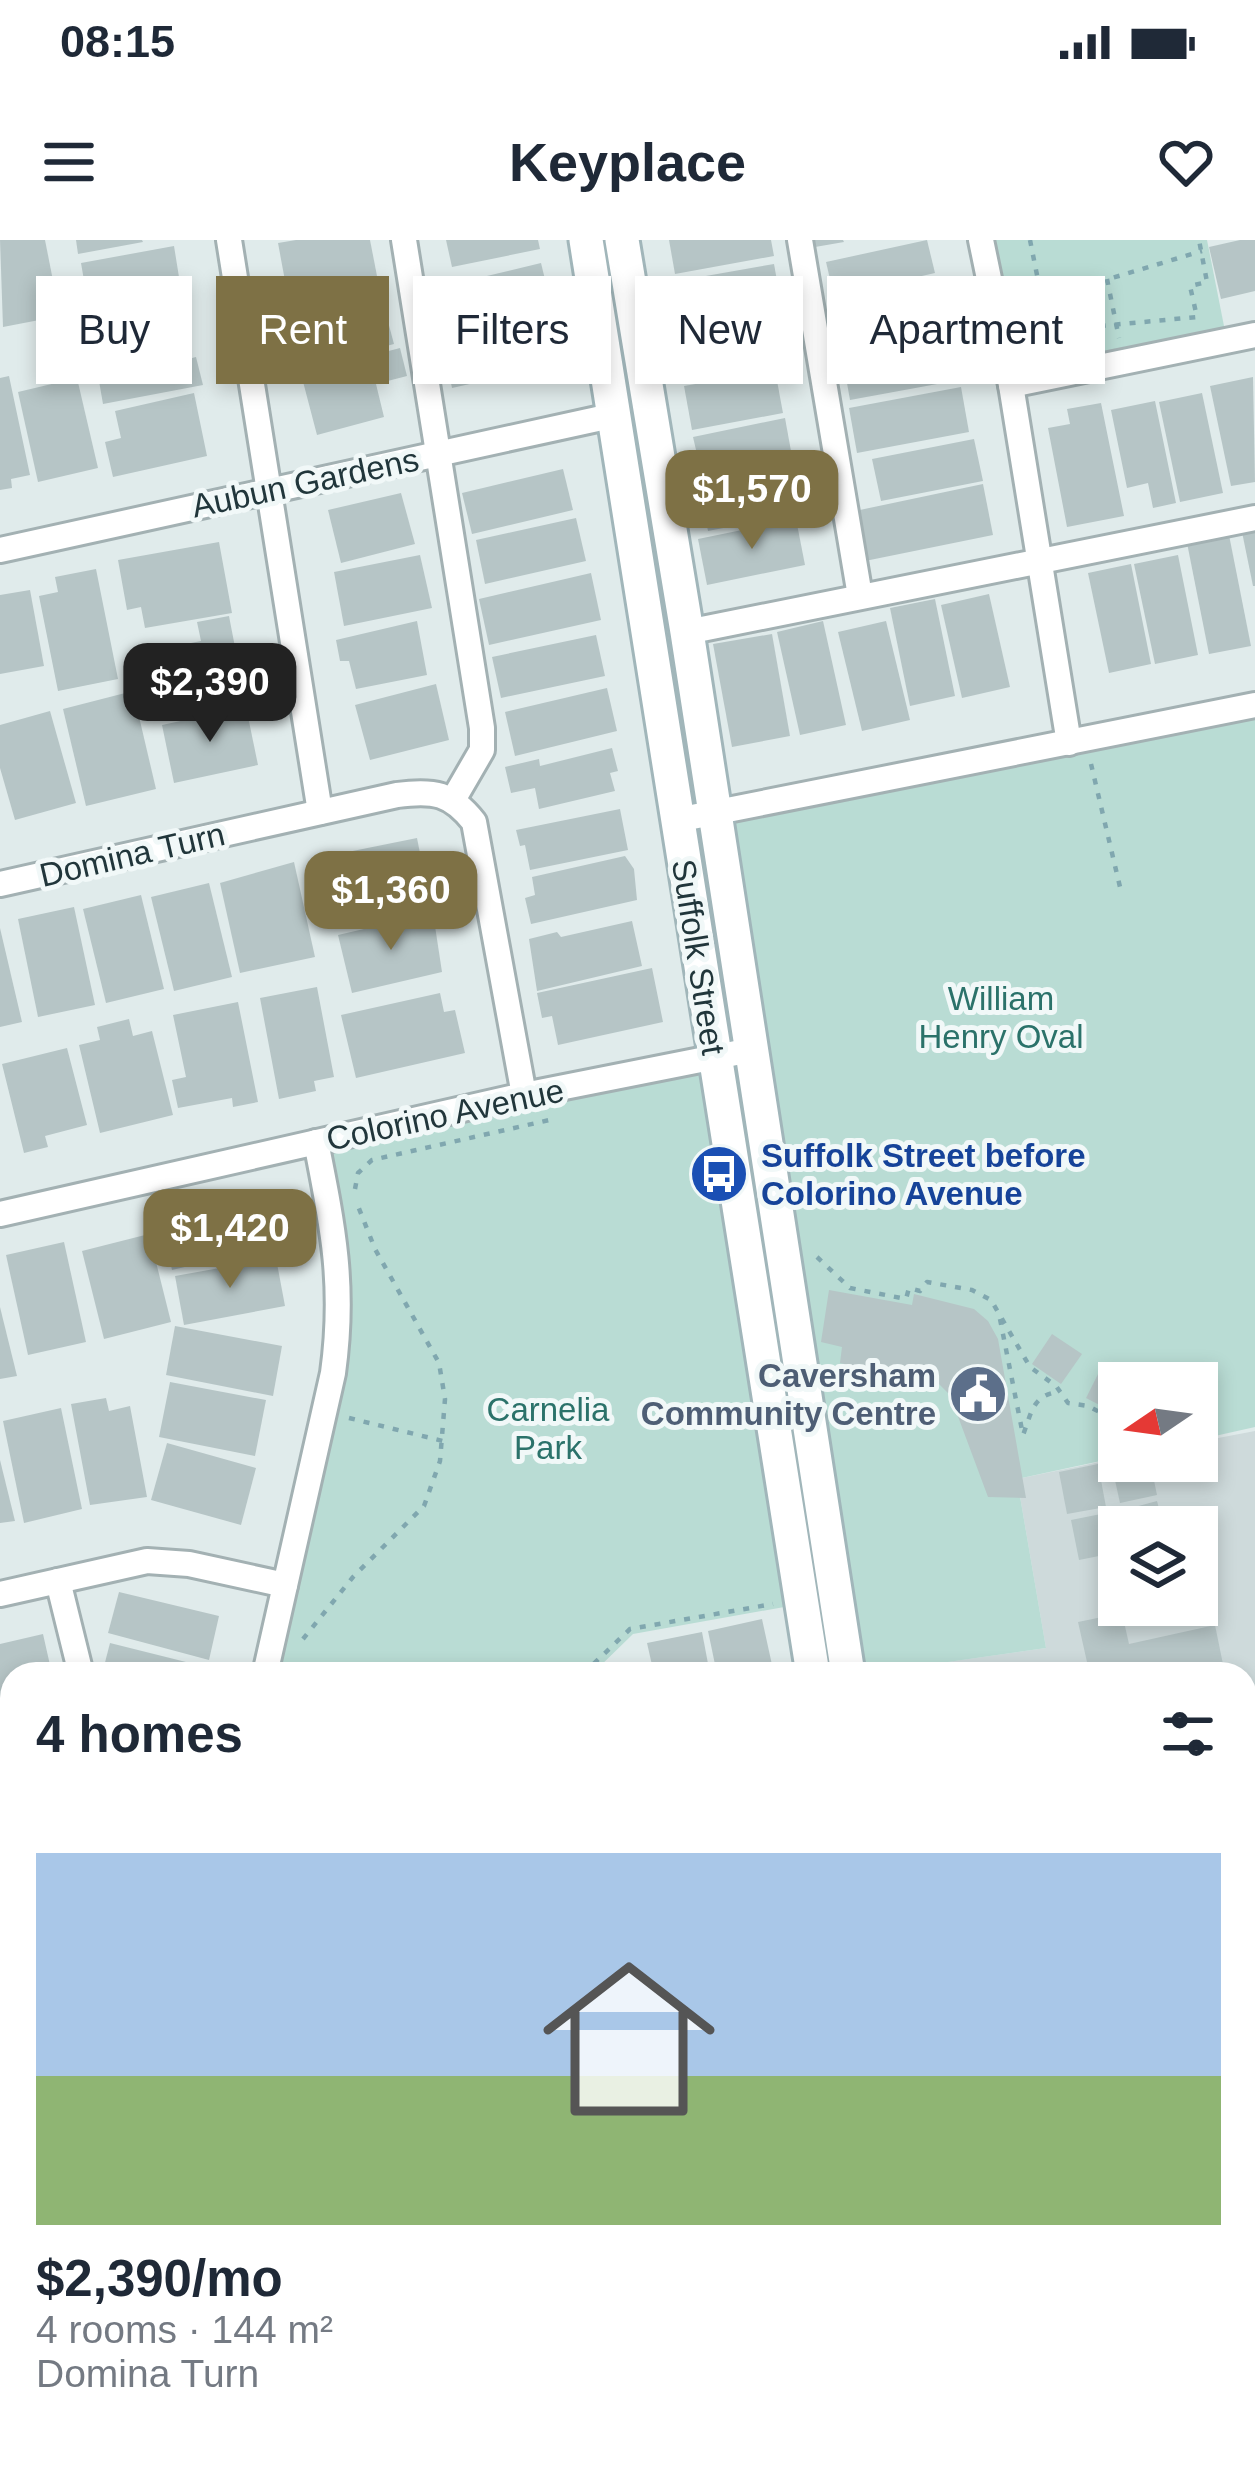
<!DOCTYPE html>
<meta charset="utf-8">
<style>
:root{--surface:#fff;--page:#f6f6f7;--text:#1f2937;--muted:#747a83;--line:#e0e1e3;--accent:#7e7145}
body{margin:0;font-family:Helvetica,sans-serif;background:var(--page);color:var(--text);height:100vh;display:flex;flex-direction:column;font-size:45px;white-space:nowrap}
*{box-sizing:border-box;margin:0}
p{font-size:39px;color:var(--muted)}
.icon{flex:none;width:66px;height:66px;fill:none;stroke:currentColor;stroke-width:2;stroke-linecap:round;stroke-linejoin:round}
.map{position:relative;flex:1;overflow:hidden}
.details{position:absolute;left:0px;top:1422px;width:1257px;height:807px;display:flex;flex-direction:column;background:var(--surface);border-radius:36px 36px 0 0;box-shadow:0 6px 18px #0003}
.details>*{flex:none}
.top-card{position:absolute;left:36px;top:36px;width:1185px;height:108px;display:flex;gap:24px}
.needle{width:78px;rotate:257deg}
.fabs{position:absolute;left:1098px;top:1122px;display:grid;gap:24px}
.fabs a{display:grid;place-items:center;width:120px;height:120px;border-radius:0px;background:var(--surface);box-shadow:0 6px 18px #0003;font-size:60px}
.price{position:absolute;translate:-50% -102px;padding:0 27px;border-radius:24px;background:var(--accent);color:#fff;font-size:39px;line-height:78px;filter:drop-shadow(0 3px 6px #0008)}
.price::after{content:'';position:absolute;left:50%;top:72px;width:36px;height:27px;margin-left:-18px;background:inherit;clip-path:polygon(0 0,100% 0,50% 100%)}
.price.selected{background:#222;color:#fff}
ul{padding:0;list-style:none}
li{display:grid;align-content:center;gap:24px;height:636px;padding:0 36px}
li+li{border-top:3px solid var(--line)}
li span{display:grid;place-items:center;height:372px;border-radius:0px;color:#555}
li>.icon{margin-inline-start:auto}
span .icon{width:216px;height:216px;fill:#fffc;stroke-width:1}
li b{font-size:51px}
h2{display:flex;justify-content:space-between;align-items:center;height:144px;padding:0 36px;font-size:51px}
.chip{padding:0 42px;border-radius:0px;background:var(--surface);box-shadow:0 6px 18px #0003;font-size:42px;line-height:108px}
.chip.selected{background:var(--accent);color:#fff}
.status{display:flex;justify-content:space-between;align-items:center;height:84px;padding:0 60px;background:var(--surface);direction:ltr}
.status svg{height:33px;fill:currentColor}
header{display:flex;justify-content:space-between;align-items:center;height:156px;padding:0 36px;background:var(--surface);font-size:54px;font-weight:600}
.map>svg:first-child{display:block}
.built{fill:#cedadb;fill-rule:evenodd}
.green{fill:#b9dcd4}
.building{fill:#b6c5c6}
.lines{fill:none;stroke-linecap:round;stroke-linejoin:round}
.lane-casing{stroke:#a3b1b3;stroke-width:18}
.street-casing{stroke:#a3b1b3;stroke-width:30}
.secondary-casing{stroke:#a1b6ba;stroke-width:39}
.path{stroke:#80a7af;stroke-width:4.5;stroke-dasharray:6 9;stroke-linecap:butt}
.lane{stroke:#fff;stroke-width:12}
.street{stroke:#fff;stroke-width:24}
.secondary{stroke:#fff;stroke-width:33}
.labels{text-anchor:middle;stroke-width:10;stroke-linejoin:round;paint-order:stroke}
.street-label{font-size:33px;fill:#21363b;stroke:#f1f8f8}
.park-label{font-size:33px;fill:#2b726a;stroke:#f1f8f8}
.transit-label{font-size:33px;font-weight:bold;fill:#164399;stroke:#f1f8f8;text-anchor:start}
.service-label{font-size:33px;font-weight:bold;fill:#4e5e75;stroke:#f1f8f8;text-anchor:end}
</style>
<div class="status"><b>08:15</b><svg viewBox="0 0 49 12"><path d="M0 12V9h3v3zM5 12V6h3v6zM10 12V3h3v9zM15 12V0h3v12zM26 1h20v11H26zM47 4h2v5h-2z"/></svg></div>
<header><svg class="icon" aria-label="menu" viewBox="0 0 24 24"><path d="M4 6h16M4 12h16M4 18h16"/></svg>Keyplace<svg class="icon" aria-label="heart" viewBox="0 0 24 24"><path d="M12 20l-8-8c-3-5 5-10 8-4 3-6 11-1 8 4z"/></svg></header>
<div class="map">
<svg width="1255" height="2227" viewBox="0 0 1255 2227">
<rect width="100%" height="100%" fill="#e0ebeb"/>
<g class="built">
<path d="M1255 1191V2012L1245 2014V1434L868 1433 1046 1408 1017 1239 1119 1218 1197 1221V1202ZM1119 1287H1197V1365H1119Z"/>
<polygon points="1255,2050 1255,2227 977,2227 975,2217 1245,2217 1245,2052"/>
</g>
<g class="green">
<polygon points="981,0 1207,0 1227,101 1011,145"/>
<polygon points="1255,465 1255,1187 1197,1200 1197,1143 1119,1143 1119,1217 1017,1239 1046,1408 864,1434 713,574"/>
<polygon points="715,817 801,1364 633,1394 592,1434 265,1434 333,1133 316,902"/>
<polygon points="12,1711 12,2027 0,2030 0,1713"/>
</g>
<g class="building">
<polygon points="0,0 45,0 60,76 3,87"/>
<polygon points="76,0 142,0 143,2 78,14"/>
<polygon points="296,0 370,0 378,41 288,57 278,3"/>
<polygon points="446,0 538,0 540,9 452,27"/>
<polygon points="669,0 771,0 774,16 675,34"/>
<polygon points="814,0 843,0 844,2 815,7"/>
<polygon points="927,0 935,33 834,56 826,22"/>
<polygon points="1240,0 1255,0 1255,51 1221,59 1209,7"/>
<polygon points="174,6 179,37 168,39 173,72 92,87 81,23"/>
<polygon points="541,23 552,68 439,95 428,50"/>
<polygon points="774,24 782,68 673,87 666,43"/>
<polygon points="942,45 950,88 837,110 829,67"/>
<polygon points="379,48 394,104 302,128 288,72"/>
<polygon points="553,78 563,123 452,148 442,102"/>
<polygon points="768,80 775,121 681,138 674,96"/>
<polygon points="177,84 184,120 196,117 203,145 103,164 95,118 108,118 104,98"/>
<polygon points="951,95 959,140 850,160 845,132 858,129 855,113"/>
<polygon points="400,108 407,136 376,144 384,177 317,195 301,134"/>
<polygon points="775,130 783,173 692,190 684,146"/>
<polygon points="9,136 30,235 11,239 12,248 0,250 0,138"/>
<polygon points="1253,137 1255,242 1231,246 1210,146"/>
<polygon points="77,138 98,228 38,242 18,152"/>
<polygon points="961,147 969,192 857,213 849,168"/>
<polygon points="194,153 207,216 113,237 105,202 121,198 115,171"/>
<polygon points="1202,153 1223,253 1180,262 1159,162"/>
<polygon points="1155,161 1176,263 1153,268 1148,243 1127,248 1111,170"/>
<polygon points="1101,163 1124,276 1067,287 1048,188 1070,184 1067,169"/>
<polygon points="785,178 793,222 703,240 693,197"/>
<polygon points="974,199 983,241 881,261 872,219"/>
<polygon points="563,229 573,270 472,294 462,253"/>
<polygon points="791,232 799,273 708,291 700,251"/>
<polygon points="983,244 993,295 865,321 855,271"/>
<polygon points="401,253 415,304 341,323 328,270"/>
<polygon points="576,278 586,321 485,344 476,300"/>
<polygon points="796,279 805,325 707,345 698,299"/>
<polygon points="1255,289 1255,346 1253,346 1242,292"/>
<polygon points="1229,295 1251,406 1209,414 1187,303"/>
<polygon points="219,302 232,373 145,388 141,367 127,370 118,320"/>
<polygon points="420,315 432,368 344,386 334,332"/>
<polygon points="1178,315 1198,415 1155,424 1134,324"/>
<polygon points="1131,324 1151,424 1109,433 1088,333"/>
<polygon points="96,329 118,439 58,451 39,356 58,352 55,337"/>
<polygon points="591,333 601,380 489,405 479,359"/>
<polygon points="30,350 44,426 0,434 0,355"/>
<polygon points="989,354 1010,447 962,458 941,365"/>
<polygon points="935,359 955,456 910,466 890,368"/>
<polygon points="229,376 244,454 152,472 141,413 201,401 197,382"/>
<polygon points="417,381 427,435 356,449 349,421 340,421 336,400"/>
<polygon points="823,381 846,485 800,495 777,392"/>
<polygon points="886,381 910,480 862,491 838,392"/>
<polygon points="772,394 790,496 732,507 713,404"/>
<polygon points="596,395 605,436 501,458 492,417"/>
<polygon points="436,444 449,500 370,520 355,465"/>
<polygon points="607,448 617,491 515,516 505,472"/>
<polygon points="133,451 156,549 86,566 63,469"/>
<polygon points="246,467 258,525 174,543 162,485"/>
<polygon points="50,471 76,563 15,580 0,528 0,485"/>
<polygon points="612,508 618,531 610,533 615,551 539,569 535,548 511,553 505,527 539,519 540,526"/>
<polygon points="620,569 628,610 530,630 525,605 520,606 516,590"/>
<polygon points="417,598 428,654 330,674 318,618"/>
<polygon points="625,616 634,629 637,660 531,684 525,658 535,655 532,637"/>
<polygon points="294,622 315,717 240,733 220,643"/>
<polygon points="209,643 232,737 174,751 151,657"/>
<polygon points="141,655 164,749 106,763 83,669"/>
<polygon points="74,667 95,765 38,777 18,679"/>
<polygon points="433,673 442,732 352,753 338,695"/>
<polygon points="632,681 642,726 537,751 529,699 557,692 561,697"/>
<polygon points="0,688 22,782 0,787"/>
<polygon points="652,728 663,782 558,805 552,776 542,778 537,753"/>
<polygon points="317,747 334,837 314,841 316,851 279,859 260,758"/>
<polygon points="440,753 444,772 455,770 465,813 356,838 341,775"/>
<polygon points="238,762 258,862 233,867 232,858 178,868 172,840 186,837 173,775"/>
<polygon points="129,779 133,796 152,791 173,875 100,893 79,805 100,800 97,787"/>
<polygon points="67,808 87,885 45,896 48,907 24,913 2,824"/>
<polygon points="261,950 274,1006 172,1030 159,973"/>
<polygon points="149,994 171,1082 104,1099 82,1011"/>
<polygon points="64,1002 86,1102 28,1115 6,1015"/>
<polygon points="276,1018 285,1066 184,1085 175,1036"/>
<polygon points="829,1050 912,1065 914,1054 974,1069 988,1081 998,1099 1026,1258 988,1257 950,1155 936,1141 930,1152 894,1135 840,1123 842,1107 821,1102"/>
<polygon points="0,1067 17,1136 0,1139"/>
<polygon points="175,1086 282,1106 273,1156 166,1135"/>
<polygon points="1052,1094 1082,1114 1061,1144 1032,1124"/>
<polygon points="1101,1128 1131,1143 1119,1143 1119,1175 1086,1158"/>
<polygon points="170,1142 266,1160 255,1216 159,1197"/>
<polygon points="106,1158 109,1171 130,1166 147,1257 90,1265 71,1164"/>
<polygon points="61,1168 82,1269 24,1283 3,1181"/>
<polygon points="167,1203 256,1228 241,1285 151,1260"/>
<polygon points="0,1220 15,1281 0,1283"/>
<polygon points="1150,1221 1157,1255 1120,1263 1111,1222"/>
<polygon points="1098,1224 1106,1267 1067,1274 1059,1232"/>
<polygon points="1157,1261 1164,1287 1125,1287 1120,1271"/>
<polygon points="1106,1273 1114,1313 1079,1320 1071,1280"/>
<polygon points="119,1352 219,1376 209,1420 108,1393"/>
<polygon points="1122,1373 1129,1404 1215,1385 1225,1434 1077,1434 1075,1425 1087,1422 1078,1382"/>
<polygon points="762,1379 774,1434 717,1434 708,1391"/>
<polygon points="702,1392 710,1434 654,1434 647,1403"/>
<polygon points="43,1394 52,1434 12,1434 12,1510 5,1512 0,1493 0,1404"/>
<polygon points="110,1403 210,1428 208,1434 102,1434"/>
<polygon points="12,1560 12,1644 10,1644 0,1598 0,1562"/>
<polygon points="0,1633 12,1680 12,1687 0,1690"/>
<polygon points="1255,1795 1255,1886 1247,1888 1245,1798"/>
<polygon points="12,2035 12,2146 0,2148 0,2037"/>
<polygon points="165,2217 206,2217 209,2227 151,2227 150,2220"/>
<polygon points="218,2217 275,2217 277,2227 220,2227"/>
<polygon points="280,2217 342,2217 344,2227 283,2227"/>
<polygon points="347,2217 406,2217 408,2227 349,2227"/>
<polygon points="428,2217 527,2217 529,2227 430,2227"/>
<polygon points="630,2217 731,2217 731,2219 691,2227 632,2227"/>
<polygon points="860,2217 891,2217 893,2227 823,2227"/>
</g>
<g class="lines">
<defs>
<g id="lane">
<polyline points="1245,1971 1255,1969"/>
<polyline points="1233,2217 1235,2227"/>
</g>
<g id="street">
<polyline points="229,0 320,572"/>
<polyline points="404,0 482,488 482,510 453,560"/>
<polyline points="800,0 860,356"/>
<polyline points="981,0 1011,145 1069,503"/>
<polyline points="1011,145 1255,95"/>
<polyline points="0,310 611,176"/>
<polyline points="687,392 1255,278"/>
<polyline points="677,580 1255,465"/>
<path d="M0 644 397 555C434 550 451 553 474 582L524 855"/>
<polyline points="0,974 524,855 751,810"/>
<polyline points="58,1341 81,1434"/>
<polyline points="0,1354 147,1321 189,1324 285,1345"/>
<path d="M265 1434 333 1133C345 1046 333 987 316 902"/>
<polyline points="0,1550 12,1547"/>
<polyline points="1245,2052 1255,2050"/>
<polyline points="0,2204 12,2202"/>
<polyline points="585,2217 587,2227"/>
<polyline points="766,2217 767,2227"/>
</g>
<g id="secondary">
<polyline points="586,0 813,1434"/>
<polyline points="622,0 687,392 848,1434"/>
<polyline points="940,2217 942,2227"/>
<polyline points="975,2217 977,2227"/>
</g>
</defs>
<use href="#lane" class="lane-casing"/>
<use href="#street" class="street-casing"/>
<use href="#secondary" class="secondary-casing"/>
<g class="path">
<polyline points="1030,0 1052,110"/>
<polyline points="1107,39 1119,98"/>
<polyline points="1042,59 1202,11"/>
<polyline points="1025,93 1197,77 1190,46 1207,42 1199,0"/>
<polyline points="1091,524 1120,647"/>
<polyline points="355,949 358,933 372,920 554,879"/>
<polyline points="817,1017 850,1048 906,1059 909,1048 920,1051 927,1042 972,1050 991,1060 1030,1127 1056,1146 1068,1163 1088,1166 1105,1175"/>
<path d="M1000 1079 1023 1195C1031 1175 1032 1155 1058 1152"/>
<polyline points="349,1178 443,1201"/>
<polyline points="303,1399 353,1337 424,1266 440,1221 445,1159 439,1123 375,1009 358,966"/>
<polyline points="583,1434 630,1389 773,1364"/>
<polyline points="1245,1499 1255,1500"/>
<polyline points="1245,1700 1255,1703"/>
<polyline points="0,1722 12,1720"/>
<polyline points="0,1944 12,1943"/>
<polyline points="0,2022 12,2019"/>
</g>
<use href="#lane" class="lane"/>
<use href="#street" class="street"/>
<use href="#secondary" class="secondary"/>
</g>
<defs>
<symbol id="bus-disc" viewBox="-11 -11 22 22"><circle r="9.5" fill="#1a4fb4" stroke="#f1f8f8"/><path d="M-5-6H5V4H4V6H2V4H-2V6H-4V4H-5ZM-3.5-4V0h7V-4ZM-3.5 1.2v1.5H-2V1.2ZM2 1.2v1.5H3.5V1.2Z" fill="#fff"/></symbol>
<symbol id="civic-disc" viewBox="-11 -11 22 22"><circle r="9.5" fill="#5c6f8a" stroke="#f1f8f8"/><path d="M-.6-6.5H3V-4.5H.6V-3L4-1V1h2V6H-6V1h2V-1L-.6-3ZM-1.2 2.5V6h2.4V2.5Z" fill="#fff"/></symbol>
</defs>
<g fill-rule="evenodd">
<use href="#bus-disc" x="686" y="901" width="66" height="66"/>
<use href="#civic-disc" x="945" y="1121" width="66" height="66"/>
</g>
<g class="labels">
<g class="street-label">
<text transform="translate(305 242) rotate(-12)" y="12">Aubun Gardens</text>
<text transform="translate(132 614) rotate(-13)" y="12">Domina Turn</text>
<text transform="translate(699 717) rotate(81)" y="12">Suffolk Street</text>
<text transform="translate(445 874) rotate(-12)" y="12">Colorino Avenue</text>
</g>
<g class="park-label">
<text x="1001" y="770">William<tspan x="1001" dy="38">Henry Oval</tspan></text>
<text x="548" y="1181">Carnelia<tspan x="548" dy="38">Park</tspan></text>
</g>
<g class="transit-label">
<text x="761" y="927">Suffolk Street before<tspan x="761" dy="38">Colorino Avenue</tspan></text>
</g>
<g class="service-label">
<text x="936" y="1147">Caversham<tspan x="936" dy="38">Community Centre</tspan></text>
</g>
</g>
</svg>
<div class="fabs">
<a><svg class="needle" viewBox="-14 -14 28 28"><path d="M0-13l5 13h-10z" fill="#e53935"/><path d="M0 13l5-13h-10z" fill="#747a83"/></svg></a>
<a><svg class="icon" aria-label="layers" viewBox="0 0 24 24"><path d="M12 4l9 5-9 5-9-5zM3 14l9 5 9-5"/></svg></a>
</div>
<b class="price" style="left:752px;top:312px">$1,570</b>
<b class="price selected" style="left:210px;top:505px">$2,390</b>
<b class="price" style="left:391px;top:713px">$1,360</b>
<b class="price" style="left:230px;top:1051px">$1,420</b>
<div class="top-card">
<a class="chip">Buy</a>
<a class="chip selected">Rent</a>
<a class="chip">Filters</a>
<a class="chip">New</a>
<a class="chip">Apartment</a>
</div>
<section class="details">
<h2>4 homes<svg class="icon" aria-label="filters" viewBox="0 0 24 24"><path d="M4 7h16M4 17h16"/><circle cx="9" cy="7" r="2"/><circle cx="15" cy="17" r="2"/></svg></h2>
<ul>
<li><span style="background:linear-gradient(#a9c7e8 60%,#8fb573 0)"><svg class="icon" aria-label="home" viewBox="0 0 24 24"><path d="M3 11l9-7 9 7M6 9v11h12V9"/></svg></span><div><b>$2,390/mo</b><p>4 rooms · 144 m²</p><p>Domina Turn</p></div></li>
</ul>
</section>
</div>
